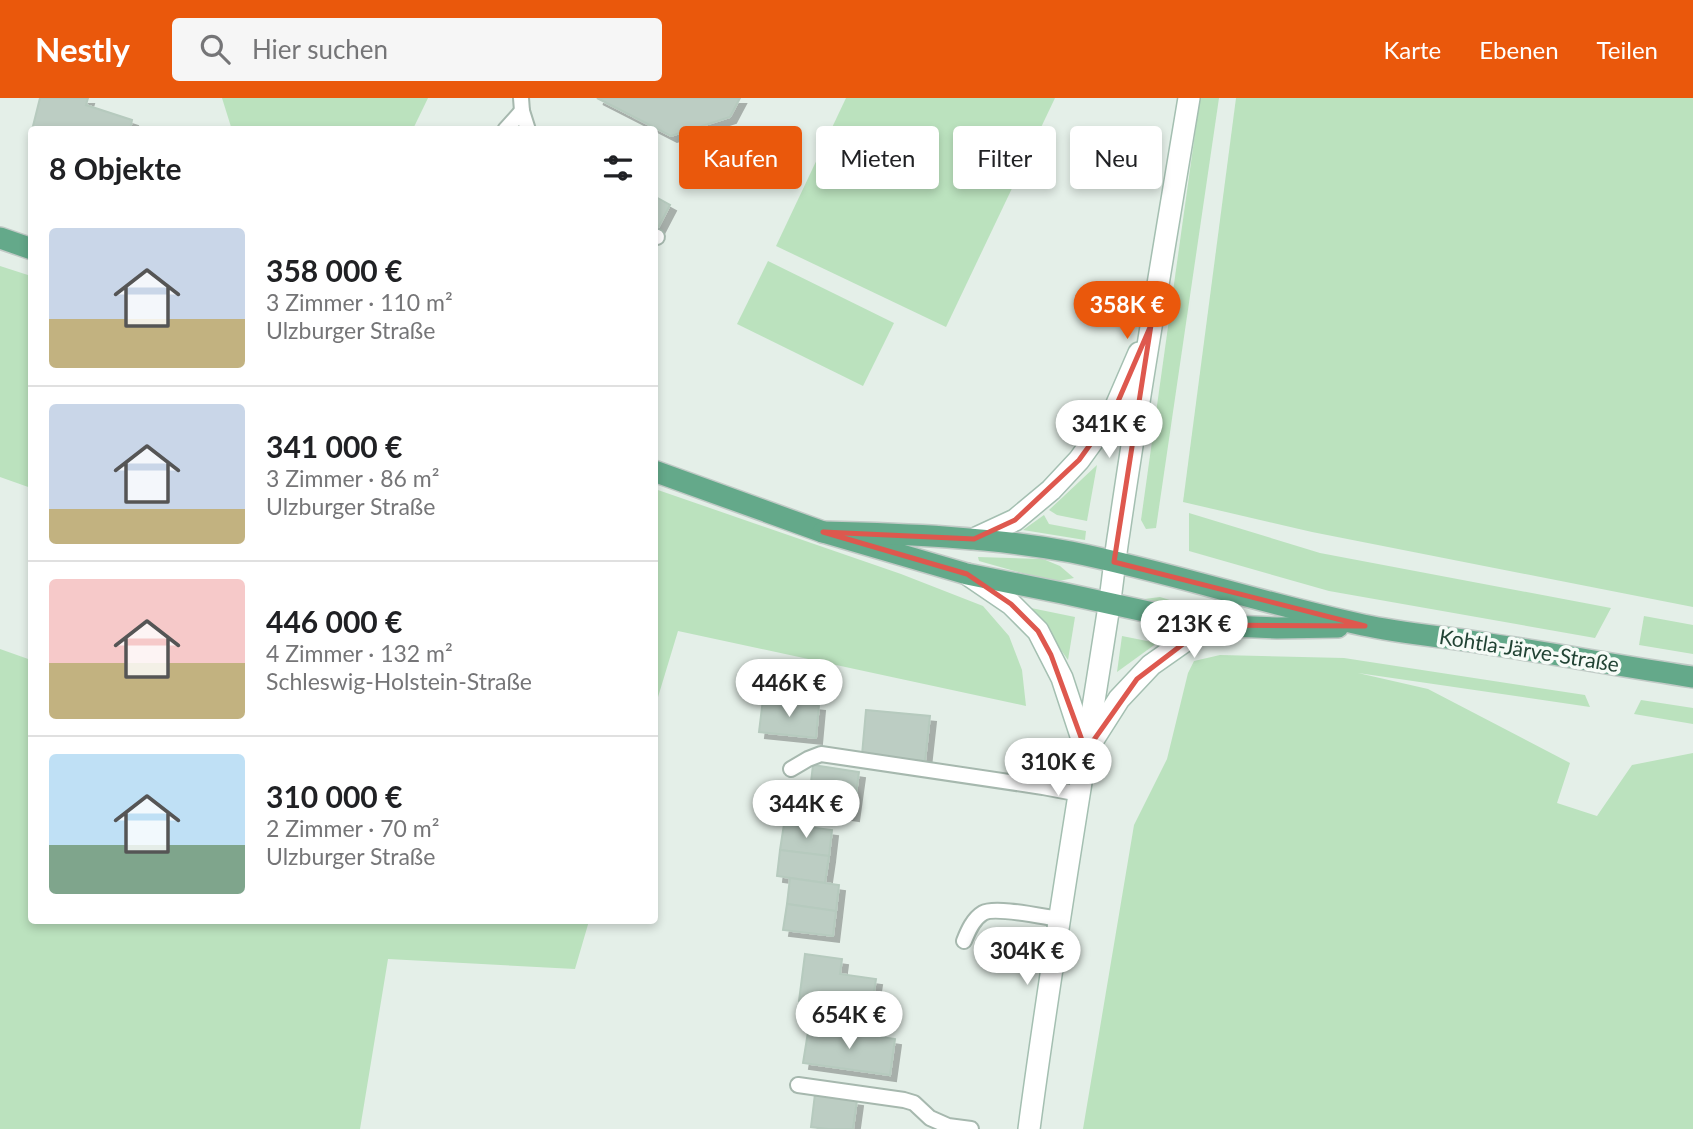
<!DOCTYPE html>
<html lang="de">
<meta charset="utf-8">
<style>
:root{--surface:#fff;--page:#f6f6f6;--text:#202124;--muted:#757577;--line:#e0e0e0;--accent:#ea580c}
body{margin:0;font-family:Lato,sans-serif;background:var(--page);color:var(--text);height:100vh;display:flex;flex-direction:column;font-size:26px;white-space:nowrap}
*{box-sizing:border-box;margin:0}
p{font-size:23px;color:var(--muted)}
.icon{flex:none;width:38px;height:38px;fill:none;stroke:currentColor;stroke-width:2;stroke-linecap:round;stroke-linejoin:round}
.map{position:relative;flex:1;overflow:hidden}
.drawer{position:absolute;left:28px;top:28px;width:630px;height:798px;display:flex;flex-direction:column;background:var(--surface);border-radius:7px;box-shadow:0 4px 10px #0003}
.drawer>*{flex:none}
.guide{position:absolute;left:679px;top:28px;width:665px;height:63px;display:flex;gap:14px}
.price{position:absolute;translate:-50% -60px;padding:0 16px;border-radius:24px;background:#fff;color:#222;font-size:23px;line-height:46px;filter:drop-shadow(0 2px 4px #0008)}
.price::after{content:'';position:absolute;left:50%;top:42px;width:21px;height:16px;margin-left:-10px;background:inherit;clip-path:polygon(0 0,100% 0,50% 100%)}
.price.active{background:var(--accent);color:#fff}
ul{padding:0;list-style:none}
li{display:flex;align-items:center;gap:21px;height:175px;padding:0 21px}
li+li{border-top:2px solid var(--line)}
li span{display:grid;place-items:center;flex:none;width:196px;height:140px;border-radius:7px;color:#555}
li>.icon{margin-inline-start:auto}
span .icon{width:84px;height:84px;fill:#fffc;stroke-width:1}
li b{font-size:30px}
h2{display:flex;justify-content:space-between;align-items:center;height:84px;padding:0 21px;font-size:30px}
.pill{padding:0 24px;border-radius:7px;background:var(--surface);box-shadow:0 4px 10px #0003;font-size:24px;line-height:63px}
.pill.active{background:var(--accent);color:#fff}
header{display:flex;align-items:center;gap:42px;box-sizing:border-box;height:98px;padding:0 35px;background:var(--accent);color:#fff}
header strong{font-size:33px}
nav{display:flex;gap:38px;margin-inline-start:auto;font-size:24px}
.search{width:490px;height:63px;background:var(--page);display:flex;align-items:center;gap:18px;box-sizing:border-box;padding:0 24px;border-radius:7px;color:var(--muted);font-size:26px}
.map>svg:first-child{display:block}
.green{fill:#bbe2be}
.building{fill:#bccdc3;stroke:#b6cabe;stroke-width:2;filter:url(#shadow)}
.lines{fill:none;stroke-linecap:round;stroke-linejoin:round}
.lane-casing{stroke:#a6b8ae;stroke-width:18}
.secondary-casing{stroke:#a4bfb1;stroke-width:24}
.primary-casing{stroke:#c1cac6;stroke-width:24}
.lane{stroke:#fff;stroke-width:14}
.secondary{stroke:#fff;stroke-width:21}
.primary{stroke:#64a98a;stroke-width:21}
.marked{fill:none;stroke:#de584e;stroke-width:5;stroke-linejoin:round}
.labels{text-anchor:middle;stroke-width:7;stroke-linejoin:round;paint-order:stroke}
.street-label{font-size:21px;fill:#214334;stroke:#f6fbf7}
</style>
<header>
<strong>Nestly</strong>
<div class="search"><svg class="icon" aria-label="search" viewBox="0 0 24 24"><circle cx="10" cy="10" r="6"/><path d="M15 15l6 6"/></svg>Hier suchen</div>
<nav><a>Karte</a><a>Ebenen</a><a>Teilen</a></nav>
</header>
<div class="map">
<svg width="1693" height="1031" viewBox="0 0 1693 1031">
<defs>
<filter id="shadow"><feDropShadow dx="6" dy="6" stdDeviation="0" flood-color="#0004"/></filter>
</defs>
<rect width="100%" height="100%" fill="#e4efe8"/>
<g class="green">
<polygon points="222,0 428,0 413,31 232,32"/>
<polygon points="846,0 1055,0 946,229 776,148"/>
<polygon points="1200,0 1219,0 1156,430 1146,431 1141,422"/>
<polygon points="1236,0 1693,0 1693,509 1312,434 1183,404"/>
<polygon points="768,163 894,225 863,288 737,226"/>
<polygon points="0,168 31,178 31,390 0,379"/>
<polygon points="1097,367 1087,423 1057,417 1049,412"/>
<polygon points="655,391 901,476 983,508 1009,538 1022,572 1026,608 678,533 655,609"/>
<polygon points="1189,415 1320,455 1611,510 1595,540 1329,493 1189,453"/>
<polygon points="1044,417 1049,426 1086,433 1085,442 1023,432"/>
<polygon points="978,459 1043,461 1060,468 1074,480 1054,484 979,463"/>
<polygon points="1160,499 1228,520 1194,519 1136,502"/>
<polygon points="1031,510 1075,519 1068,562"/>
<polygon points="1644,518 1693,527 1693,556 1639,547"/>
<polygon points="1122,538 1157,545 1117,574"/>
<polygon points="0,551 31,562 32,822 589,823 575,871 388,861 360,1031 0,1031"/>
<polygon points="1220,557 1344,560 1585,597 1590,609 1358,575 1428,591 1570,665 1557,705 1597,718 1632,667 1693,655 1693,1031 1083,1031 1134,727 1167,661 1188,575 1194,563"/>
<polygon points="1641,602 1693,610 1693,626 1634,616"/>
</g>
<g class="building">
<polygon points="40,0 88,0 86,7 132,22 130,32 32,32"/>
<polygon points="597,0 740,0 730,19 671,38"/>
<polygon points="654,98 670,107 658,130 654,128"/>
<polygon points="763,601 819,607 816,640 759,634"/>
<polygon points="866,612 930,618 925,663 862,657"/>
<polygon points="813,667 859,674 853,717 808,710"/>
<polygon points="784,726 832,732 829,758 780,752"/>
<polygon points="780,752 829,758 825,785 777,778"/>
<polygon points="790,780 839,787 836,813 787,806"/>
<polygon points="787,806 836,813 833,838 783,832"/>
<polygon points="805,856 842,861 840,876 876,881 871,913 799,903"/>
<polygon points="809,928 895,941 890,977 803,965"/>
<polygon points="815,996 857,1002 853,1031 828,1031 811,1029"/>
</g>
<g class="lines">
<defs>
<g id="lane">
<polyline points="521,0 522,13 528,32"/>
<polyline points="505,32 522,13"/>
<polyline points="654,138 657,139"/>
<polyline points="791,671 808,661 821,656 1043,689 1080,696"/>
<path d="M964 843C968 833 973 821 983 815 995 808 1044 819 1060 821"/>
<polyline points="798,987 904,1002 914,1005 930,1020 948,1028 971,1031"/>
</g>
<g id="secondary">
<polyline points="974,441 1015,422 1051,392 1079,362 1113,315 1139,255"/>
<polyline points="967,476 1011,506 1038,533 1062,580 1084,647"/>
<polyline points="1091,645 1119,601 1151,567 1208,527"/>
<path d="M1029 1031C1052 856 1082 682 1109 508 1113 483 1115 458 1119 434 1140 289 1165 145 1189 0"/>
</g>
<g id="primary">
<polyline points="0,140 32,151"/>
<polyline points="654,373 823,434 967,476 1062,495 1208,527 1277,530 1338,529"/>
<path d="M823 434C906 436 989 439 1071 454 1170 474 1265 506 1363 527 1405 536 1448 539 1489 546 1557 556 1625 569 1693 579"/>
</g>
</defs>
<use href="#lane" class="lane-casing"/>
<use href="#secondary" class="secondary-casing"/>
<use href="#primary" class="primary-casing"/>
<use href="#lane" class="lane"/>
<use href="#secondary" class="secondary"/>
<use href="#primary" class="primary"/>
</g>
<path class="marked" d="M1151 227 1114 464 1365 528 1208 527 1137 581 1086 653 1051 557 1038 533 1011 506 967 476 823 434 974 441 1015 422 1079 362 1113 315Z"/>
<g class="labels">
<g class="street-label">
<text transform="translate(1529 553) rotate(9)" y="7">Kohtla-Järve-Straße</text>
</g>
</g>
</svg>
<b class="price active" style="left:1127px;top:243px">358K €</b>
<b class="price" style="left:1109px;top:362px">341K €</b>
<b class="price" style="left:1194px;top:562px">213K €</b>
<b class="price" style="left:789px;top:621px">446K €</b>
<b class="price" style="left:1058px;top:700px">310K €</b>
<b class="price" style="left:806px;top:742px">344K €</b>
<b class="price" style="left:1027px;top:889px">304K €</b>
<b class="price" style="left:849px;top:953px">654K €</b>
<div class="guide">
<a class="pill active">Kaufen</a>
<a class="pill">Mieten</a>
<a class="pill">Filter</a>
<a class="pill">Neu</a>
</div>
<section class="drawer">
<h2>8 Objekte<svg class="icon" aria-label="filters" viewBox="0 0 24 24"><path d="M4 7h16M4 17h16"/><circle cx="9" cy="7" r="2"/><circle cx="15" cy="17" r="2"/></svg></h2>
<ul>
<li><span style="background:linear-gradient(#c9d6e8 65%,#c2b280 0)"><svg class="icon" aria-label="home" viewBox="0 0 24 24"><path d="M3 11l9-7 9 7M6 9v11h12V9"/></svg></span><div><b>358 000 €</b><p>3 Zimmer · 110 m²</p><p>Ulzburger Straße</p></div></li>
<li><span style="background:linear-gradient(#c9d6e8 75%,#c2b280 0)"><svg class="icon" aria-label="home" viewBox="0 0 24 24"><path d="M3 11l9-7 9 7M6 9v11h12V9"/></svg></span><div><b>341 000 €</b><p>3 Zimmer · 86 m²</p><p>Ulzburger Straße</p></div></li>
<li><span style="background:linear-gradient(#f6c9c9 60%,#c2b280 0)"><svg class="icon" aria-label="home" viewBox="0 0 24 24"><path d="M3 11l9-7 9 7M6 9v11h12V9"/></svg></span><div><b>446 000 €</b><p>4 Zimmer · 132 m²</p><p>Schleswig-Holstein-Straße</p></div></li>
<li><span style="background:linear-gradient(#bfe0f5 65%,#7fa58c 0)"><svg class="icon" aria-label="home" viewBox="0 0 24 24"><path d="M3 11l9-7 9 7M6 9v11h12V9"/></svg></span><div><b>310 000 €</b><p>2 Zimmer · 70 m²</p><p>Ulzburger Straße</p></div></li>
</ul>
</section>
</div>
